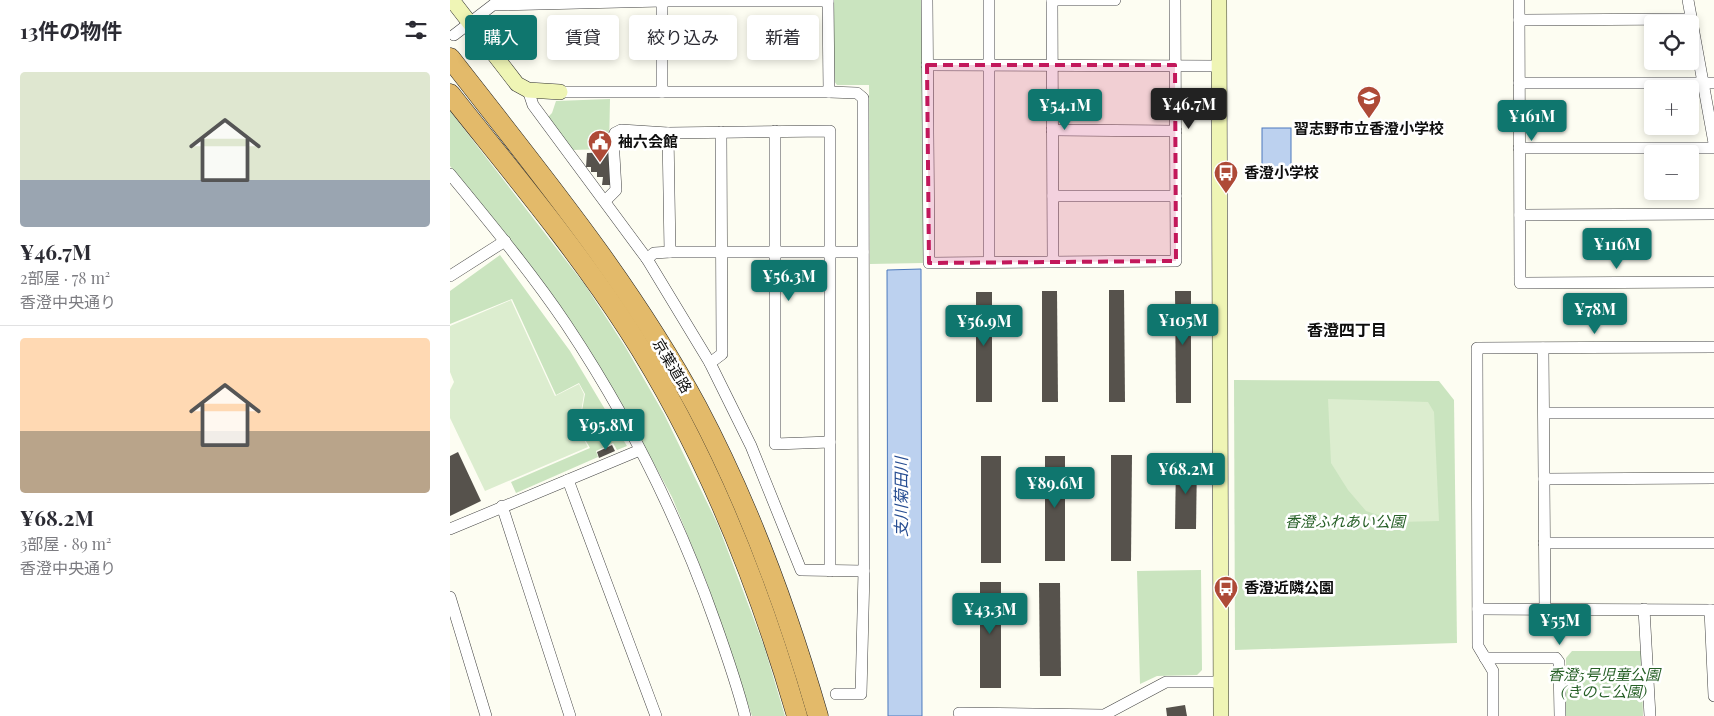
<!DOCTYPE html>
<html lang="ja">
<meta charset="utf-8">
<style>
:root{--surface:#fff;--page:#f7f7f7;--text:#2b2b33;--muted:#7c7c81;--line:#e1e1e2;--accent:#0f766e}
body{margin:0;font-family:"Playfair Display","Noto Sans JP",serif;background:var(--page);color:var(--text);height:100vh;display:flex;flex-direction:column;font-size:19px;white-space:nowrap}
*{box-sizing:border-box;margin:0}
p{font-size:16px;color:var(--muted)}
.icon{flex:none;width:28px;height:28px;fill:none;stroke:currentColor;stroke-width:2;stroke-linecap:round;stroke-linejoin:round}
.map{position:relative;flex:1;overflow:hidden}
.sheet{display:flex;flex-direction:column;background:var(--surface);width:450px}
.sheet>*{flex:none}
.top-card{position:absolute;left:15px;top:15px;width:475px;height:45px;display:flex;gap:10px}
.tools{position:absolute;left:1194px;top:15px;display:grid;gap:10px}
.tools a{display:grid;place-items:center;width:55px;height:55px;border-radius:5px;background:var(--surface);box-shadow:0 2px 8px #0003;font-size:25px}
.price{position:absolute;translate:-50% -42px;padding:0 11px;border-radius:5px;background:var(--accent);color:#fff;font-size:16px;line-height:32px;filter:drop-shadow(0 1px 2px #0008)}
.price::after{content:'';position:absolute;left:50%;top:30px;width:15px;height:11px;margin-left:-8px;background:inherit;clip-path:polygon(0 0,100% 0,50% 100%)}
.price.on{background:#222;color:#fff}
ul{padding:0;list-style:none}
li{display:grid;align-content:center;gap:10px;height:265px;padding:0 20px}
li+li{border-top:1px solid var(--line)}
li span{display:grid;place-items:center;height:155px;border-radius:5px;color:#555}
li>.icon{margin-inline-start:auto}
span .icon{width:90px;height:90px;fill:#fffc;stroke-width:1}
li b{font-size:21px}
h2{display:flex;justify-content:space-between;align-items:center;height:60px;padding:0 20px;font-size:21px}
.chip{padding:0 18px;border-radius:5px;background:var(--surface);box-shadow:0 2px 8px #0003;font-size:18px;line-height:45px}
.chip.on{background:var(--accent);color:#fff}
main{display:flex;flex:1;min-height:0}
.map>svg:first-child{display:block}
.green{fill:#cae4bf}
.pitch{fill:#dcedcf}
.water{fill:#bcd1ef;stroke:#4c79bd}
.building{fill:#56524c}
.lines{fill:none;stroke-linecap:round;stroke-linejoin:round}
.street-casing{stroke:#414141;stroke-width:12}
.secondary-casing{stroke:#303030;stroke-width:16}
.highway-casing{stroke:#1f1f1f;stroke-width:21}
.street{stroke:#fff;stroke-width:11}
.secondary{stroke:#eff5b5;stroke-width:15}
.highway{stroke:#e3ba6a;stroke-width:20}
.marked{fill:#c2185b;fill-opacity:0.2;stroke:#c2185b;stroke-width:4;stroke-dasharray:10 6;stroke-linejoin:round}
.labels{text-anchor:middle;stroke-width:5;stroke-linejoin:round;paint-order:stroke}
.poi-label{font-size:15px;font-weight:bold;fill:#0e0e0e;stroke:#fff;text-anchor:start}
.street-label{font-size:15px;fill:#0e0e0e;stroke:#fff}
.park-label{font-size:15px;font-style:italic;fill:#265f26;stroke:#fff}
.neighbourhood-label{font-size:16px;font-weight:bold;fill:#0e0e0e;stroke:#fff}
.water-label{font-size:16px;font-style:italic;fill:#264d92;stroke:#fff}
</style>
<main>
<section class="sheet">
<h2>13件の物件<svg class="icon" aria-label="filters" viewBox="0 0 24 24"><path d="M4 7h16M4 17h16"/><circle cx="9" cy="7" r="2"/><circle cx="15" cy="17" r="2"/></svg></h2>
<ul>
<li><span style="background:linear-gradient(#dfe7d0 70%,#9aa5b1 0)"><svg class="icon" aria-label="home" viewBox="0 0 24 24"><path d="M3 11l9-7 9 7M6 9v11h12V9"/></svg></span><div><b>¥46.7M</b><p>2部屋 · 78 m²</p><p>香澄中央通り</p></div></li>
<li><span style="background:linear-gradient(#ffd9b3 60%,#b9a48a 0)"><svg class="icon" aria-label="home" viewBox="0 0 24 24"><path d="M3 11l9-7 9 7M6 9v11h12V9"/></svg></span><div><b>¥68.2M</b><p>3部屋 · 89 m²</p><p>香澄中央通り</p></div></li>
</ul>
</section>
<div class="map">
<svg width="1264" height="716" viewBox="0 0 1264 716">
<rect width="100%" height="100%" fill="#fdfdf2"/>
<g class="green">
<polygon points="383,0 473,0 473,263 420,264 419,85 387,85 384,81"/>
<polygon points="160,99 159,149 122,150 97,118 102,113 106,101"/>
<polygon points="0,111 135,285 176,348 214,414 268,525 314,646 335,716 302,716 257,583 222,497 170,401 56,234 0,166"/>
<polygon points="50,255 120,351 177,446 167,450 163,443 146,451 148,457 66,493 61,482 140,448 133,436 141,426 132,411 135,394 129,383 106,395 62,299 0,324 0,291"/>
<polygon points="784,380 989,381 1004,400 1007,643 785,650"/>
<polygon points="751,570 752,670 747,675 707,676 690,684 687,571"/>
<polygon points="1122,651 1191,651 1193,716 1116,716 1116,658"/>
</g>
<g class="pitch">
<polygon points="61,300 105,396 129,384 134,394 131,412 139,426 132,436 138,447 35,491 0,418 0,390 4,382 0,372 0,326"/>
<polygon points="878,399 978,402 984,412 989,521 949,522 916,511 898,490 881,463"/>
</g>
<g class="water">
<rect x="812" y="128" width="29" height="43"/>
<polygon points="471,269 472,716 438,716 437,270"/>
</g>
<g class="building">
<polygon points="161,152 161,185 152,185 153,177 147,177 147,172 141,172 141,167 136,167 137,153"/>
<polygon points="659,290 674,290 675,402 659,402"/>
<polygon points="592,291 607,291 608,402 592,402"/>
<polygon points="725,291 741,291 741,403 726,403"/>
<rect x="526" y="292" width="16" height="110"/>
<polygon points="162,445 165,451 149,458 147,452"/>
<polygon points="8,452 31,501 0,516 0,456"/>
<polygon points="661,455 682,455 681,561 661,561"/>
<rect x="531" y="456" width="20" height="107"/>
<rect x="595" y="456" width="20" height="105"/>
<polygon points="726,461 747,461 746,529 725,529"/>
<rect x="530" y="582" width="21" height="106"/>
<polygon points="589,583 610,583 611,676 590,676"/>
<polygon points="735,705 737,716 717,716 716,708"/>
</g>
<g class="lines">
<defs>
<g id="street">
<polyline points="212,0 212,92"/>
<polyline points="378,0 379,92"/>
<polyline points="477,0 479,263 726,261 725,0"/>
<polyline points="539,0 539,262"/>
<polyline points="602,0 603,261"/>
<polyline points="602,0 665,0"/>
<polyline points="1069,0 1070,283 1264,282"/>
<polyline points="1238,0 1264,143"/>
<polyline points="1069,20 1241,19"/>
<polyline points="4,35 43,5 212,1 378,1"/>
<polyline points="477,65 769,66"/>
<polyline points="1069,83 1264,83"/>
<polyline points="78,90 83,105 197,259 260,363 301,446 351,570 414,571"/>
<polyline points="110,92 379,92 407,93 413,98 414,571 411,694 386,694"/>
<polyline points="602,130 726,131"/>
<polyline points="325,131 325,444 380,442"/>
<polyline points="218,133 220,252"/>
<polyline points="1069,148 1264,148"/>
<path d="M0 174C40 223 81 272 116 324 178 417 228 517 265 622 276 653 287 684 295 716"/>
<polyline points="603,196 726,196"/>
<polyline points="155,201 166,190 163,138 165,133 171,130 218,133 380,131 380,571"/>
<polyline points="1070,215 1264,214"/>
<polyline points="197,259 204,253 220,252 413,252"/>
<polyline points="0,276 55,241"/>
<polyline points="1093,348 1095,609"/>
<polyline points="260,363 272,354 271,132"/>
<polyline points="1094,413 1264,413"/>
<polyline points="1094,479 1264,478"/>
<polyline points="118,480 206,716"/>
<polyline points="52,506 120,716"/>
<polyline points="0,529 190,450"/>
<polyline points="1094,543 1264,543"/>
<polyline points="0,597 36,716"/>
<polyline points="1028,609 1264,610"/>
<polyline points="1194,609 1200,716"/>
<polyline points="1260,610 1264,696"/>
<polyline points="1035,658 1106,658 1109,662 1110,716"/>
<polyline points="509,713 654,715 716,682 771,682"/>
<polyline points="1043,716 1043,671 1028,646 1027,348 1264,347"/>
</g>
<g id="secondary">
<polyline points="2,0 67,84 78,90 110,92"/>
<polyline points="769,0 771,716"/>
</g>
<g id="highway">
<path d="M0 58C87 170 179 281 247 407 299 505 337 609 368 716"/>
<path d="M0 94C61 171 125 247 178 329 255 448 308 581 347 716"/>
</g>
</defs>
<use href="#street" class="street-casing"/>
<use href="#secondary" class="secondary-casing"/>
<use href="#highway" class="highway-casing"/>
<use href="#street" class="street"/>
<use href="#secondary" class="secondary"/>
<use href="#highway" class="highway"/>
</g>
<path class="marked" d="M477 65H725L726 261 479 263Z"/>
<defs>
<symbol id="school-pin" viewBox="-11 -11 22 30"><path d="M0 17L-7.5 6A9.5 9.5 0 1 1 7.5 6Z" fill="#ae4a37" stroke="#fff"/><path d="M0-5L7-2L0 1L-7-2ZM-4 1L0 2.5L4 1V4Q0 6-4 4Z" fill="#fff"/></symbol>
<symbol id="civic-pin" viewBox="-11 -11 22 30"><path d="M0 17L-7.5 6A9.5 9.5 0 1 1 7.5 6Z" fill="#ae4a37" stroke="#fff"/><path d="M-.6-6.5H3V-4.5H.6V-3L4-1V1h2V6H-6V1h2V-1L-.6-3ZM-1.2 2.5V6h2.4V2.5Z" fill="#fff"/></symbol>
<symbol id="bus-pin" viewBox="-11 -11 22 30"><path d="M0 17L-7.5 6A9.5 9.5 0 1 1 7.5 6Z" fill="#ae4a37" stroke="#fff"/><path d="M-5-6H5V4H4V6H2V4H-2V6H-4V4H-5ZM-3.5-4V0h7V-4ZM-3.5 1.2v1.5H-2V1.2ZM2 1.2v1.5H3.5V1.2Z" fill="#fff"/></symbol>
</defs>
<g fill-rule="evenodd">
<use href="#school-pin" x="905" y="84" width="28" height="38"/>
<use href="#civic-pin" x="136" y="128" width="28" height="38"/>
<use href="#bus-pin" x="762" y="159" width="28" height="38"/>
<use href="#bus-pin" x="762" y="574" width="28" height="38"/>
</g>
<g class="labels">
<g class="poi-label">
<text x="919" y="134" text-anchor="middle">習志野市立香澄小学校</text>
<text x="168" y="147">袖六会館</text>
<text x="794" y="178">香澄小学校</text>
<text x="794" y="593">香澄近隣公園</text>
</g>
<g class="street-label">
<text transform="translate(222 366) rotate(59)" y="5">京葉道路</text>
</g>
<g class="park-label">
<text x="895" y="527">香澄ふれあい公園</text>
<text x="1154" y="680">香澄5号児童公園<tspan x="1154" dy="17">(きのこ公園)</tspan></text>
</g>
<g class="neighbourhood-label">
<text x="897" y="336">香澄四丁目</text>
</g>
<g class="water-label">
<text transform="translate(451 497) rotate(-90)" y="6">支川菊田川</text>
</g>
</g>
</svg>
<div class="tools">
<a><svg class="icon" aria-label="locate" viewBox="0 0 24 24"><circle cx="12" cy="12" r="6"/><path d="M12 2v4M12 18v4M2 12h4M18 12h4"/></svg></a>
<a>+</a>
<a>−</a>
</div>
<b class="price on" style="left:739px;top:130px">¥46.7M</b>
<b class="price" style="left:615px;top:131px">¥54.1M</b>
<b class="price" style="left:1082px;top:142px">¥161M</b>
<b class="price" style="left:1167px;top:270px">¥116M</b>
<b class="price" style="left:339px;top:302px">¥56.3M</b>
<b class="price" style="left:1145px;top:335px">¥78M</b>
<b class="price" style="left:733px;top:346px">¥105M</b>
<b class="price" style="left:534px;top:347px">¥56.9M</b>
<b class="price" style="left:156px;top:451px">¥95.8M</b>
<b class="price" style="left:736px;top:495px">¥68.2M</b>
<b class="price" style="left:605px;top:509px">¥89.6M</b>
<b class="price" style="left:540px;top:635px">¥43.3M</b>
<b class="price" style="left:1110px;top:646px">¥55M</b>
<div class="top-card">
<a class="chip on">購入</a>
<a class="chip">賃貸</a>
<a class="chip">絞り込み</a>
<a class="chip">新着</a>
</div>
</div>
</main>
